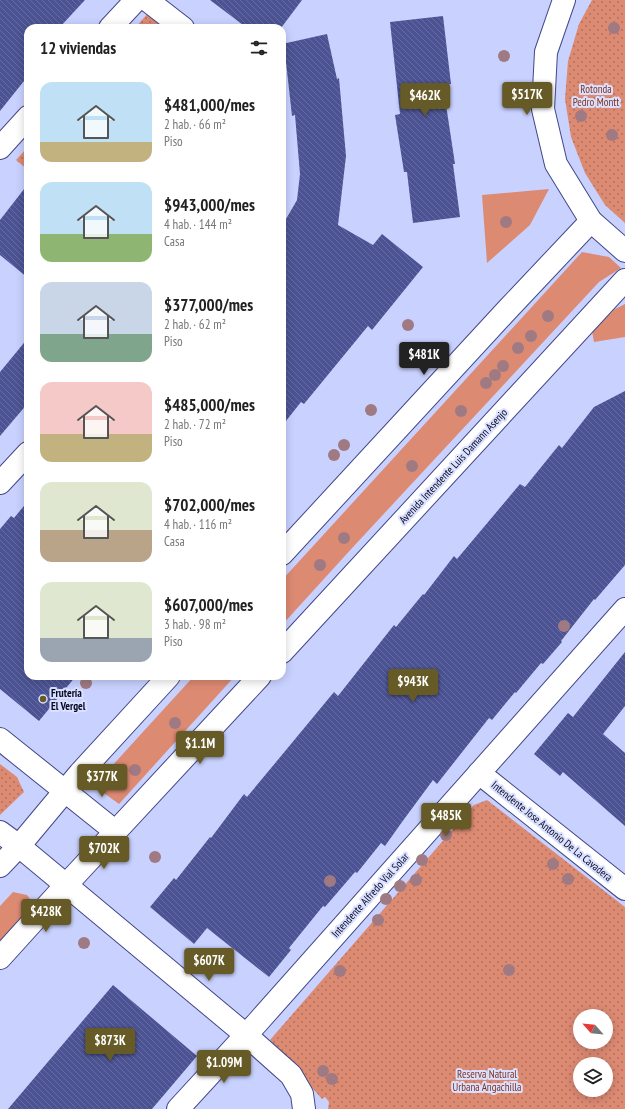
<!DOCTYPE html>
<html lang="es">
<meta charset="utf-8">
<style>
:root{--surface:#fff;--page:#f2f2f2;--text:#222;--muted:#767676;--accent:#665a26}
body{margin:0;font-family:"PT Sans Narrow",sans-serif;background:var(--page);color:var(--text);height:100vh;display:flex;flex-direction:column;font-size:15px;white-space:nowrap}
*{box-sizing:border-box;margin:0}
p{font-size:13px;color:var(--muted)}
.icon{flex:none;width:22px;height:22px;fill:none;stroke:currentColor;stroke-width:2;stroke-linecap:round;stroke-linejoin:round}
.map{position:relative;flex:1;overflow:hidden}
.panel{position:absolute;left:24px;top:24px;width:262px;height:656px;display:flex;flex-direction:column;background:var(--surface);border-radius:12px;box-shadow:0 2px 10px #0003}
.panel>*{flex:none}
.needle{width:26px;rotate:297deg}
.fabs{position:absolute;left:573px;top:1009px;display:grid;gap:8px}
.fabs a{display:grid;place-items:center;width:40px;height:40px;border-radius:50%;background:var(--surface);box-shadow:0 2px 10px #0003;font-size:20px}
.price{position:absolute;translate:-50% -34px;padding:0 9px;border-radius:4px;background:var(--accent);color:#fff;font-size:13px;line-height:26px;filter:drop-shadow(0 1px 2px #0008)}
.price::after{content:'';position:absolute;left:50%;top:24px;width:12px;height:9px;margin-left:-6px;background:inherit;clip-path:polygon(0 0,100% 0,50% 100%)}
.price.selected{background:#222;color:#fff}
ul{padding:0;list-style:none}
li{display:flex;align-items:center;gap:12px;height:100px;padding:0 16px}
li span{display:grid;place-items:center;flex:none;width:112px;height:80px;border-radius:12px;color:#555}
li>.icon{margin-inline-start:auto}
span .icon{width:48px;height:48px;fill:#fffc;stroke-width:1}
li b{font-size:17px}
h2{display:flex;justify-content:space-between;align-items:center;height:48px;padding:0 16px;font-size:17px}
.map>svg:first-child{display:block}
.grass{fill:#dd8a73}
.park{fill:url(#park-dots);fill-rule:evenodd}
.building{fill:url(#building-back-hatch)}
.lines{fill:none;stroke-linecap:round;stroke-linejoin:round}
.street-casing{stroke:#414887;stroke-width:24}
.secondary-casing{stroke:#414887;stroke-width:24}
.street{stroke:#fff;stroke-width:22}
.secondary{stroke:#fff;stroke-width:22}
.tree{fill:#a07a83}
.poi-dot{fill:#665a26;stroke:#dae0ff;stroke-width:1.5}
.labels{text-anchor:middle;stroke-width:4;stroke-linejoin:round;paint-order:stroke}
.park-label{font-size:11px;fill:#7f321d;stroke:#dae0ff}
.street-label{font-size:11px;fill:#070822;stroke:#dae0ff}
.poi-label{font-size:11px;font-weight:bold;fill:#070822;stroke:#dae0ff;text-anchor:start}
</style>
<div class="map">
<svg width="625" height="1109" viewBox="0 0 625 1109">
<defs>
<pattern id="park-dots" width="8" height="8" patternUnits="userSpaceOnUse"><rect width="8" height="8" fill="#dd8a73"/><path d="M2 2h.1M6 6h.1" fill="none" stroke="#b16f5e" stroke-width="1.8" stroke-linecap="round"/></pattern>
<pattern id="building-back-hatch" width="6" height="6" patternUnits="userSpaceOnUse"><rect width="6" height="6" fill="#4b5394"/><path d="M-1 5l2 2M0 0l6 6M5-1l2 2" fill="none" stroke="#666c9e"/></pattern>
</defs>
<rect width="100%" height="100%" fill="#c9d2ff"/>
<g class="grass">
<polygon points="549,189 530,225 487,263 482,195"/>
<polygon points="582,252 609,257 621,268 599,282 354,546 282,625 282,580"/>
<polygon points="625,304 625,337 594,342 592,331 615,309"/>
<polygon points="194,676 235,676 119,804 101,791 100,779"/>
<polygon points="13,892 27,895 34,904 30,911 0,943 0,906"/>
</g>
<g class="park">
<polygon points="592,0 625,0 625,223 605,205 585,173 571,137 565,99 568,61 579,24"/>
<polygon points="149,12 167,28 135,28"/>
<polygon points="28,147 28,170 16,160"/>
<polygon points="0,764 17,777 24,792 0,815"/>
<path d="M487 800 625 907V1109H328L329 1102 325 1097 322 1099 270 1040 474 805ZM580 1016H606V1042H580ZM580 1064H606V1090H580Z"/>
</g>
<g class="building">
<polygon points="0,0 85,0 59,28 28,28 28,76 0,111"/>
<polygon points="210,0 302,0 281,28 247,28"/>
<polygon points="443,16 451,84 443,85 455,164 453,164 460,217 413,223 407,172 404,172 395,115 400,114 390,22"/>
<polygon points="327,34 337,79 339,78 346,156 338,225 373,245 382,234 423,267 372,330 368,326 304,404 301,402 282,426 282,226 297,200 300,174 295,115 292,116 286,62 282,44"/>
<polygon points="28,184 28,278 0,255 0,220"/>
<polygon points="28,338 28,403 0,436 0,372"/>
<polygon points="625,391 625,565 595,600 594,599 561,641 562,642 543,664 541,663 516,693 515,692 492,720 489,718 437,784 433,780 402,822 385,846 381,843 357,873 355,872 325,907 323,906 289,948 291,950 269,977 207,928 194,944 150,907 174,878 176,880 210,837 211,838 244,794 247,797 286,750 334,692 338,696 394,625 396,627 423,594 424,595 454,556 457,559 520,484 525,487 559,445 562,448 594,407"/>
<polygon points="28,501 28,676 76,676 39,721 0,689 0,529 11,516 14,518"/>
<polygon points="625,652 625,706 603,734 625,753 625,826 563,772 560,776 534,754 568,713 573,717"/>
<polygon points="113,985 197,1056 152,1109 8,1109"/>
</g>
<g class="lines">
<defs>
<g id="street">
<polyline points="147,0 183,28"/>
<polyline points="110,28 136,0"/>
<polyline points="0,148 28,117"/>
<polyline points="0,483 28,453"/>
<polyline points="0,739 116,832"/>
<polyline points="479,773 625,889"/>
<polyline points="0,832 19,846 66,885 246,1035 291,1075 302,1094 304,1109"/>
<polyline points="178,1109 257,1023 625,609"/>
</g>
<g id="secondary">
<polyline points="564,0 546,52 543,109 556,164 591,221 625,251"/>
<polyline points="282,554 508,309 591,221"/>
<polyline points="282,652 625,280"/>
<polyline points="0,866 19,846 80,773 169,676"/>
<polyline points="0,958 66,885 260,676"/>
</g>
</defs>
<use href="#street" class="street-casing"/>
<use href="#secondary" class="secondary-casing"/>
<use href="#street" class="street"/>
<use href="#secondary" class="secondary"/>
</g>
<g class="tree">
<circle cx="614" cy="28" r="6"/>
<circle cx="504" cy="56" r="6"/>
<circle cx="581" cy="116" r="6"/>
<circle cx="612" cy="135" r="6"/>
<circle cx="506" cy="222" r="6"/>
<circle cx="548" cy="316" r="6"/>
<circle cx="408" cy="325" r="6"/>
<circle cx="531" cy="336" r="6"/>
<circle cx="518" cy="348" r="6"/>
<circle cx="426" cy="349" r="6"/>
<circle cx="503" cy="366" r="6"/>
<circle cx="495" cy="375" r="6"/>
<circle cx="486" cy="383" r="6"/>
<circle cx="371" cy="410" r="6"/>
<circle cx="461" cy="411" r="6"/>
<circle cx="344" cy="445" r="6"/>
<circle cx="334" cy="455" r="6"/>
<circle cx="412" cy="466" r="6"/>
<circle cx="344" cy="538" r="6"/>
<circle cx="320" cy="565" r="6"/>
<circle cx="564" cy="626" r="6"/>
<circle cx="86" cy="683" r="6"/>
<circle cx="175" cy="723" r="6"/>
<circle cx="135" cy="770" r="6"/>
<circle cx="446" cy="835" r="6"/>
<circle cx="155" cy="857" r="6"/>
<circle cx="422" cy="860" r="6"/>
<circle cx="553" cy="864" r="6"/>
<circle cx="568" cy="879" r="6"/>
<circle cx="416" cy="880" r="6"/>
<circle cx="330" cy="881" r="6"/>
<circle cx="400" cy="886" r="6"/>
<circle cx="386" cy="899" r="6"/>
<circle cx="378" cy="920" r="6"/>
<circle cx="84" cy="943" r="6"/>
<circle cx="509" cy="970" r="6"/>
<circle cx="340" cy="971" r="6"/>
<circle cx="323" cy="1071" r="6"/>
<circle cx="332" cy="1079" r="6"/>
</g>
<circle class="poi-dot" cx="43" cy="699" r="4"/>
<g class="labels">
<g class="park-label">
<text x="596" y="93">Rotonda<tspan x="596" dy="13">Pedro Montt</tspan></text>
<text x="487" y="1078">Reserva Natural<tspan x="487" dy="13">Urbana Angachilla</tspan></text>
</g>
<g class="street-label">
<text transform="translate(453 466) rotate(-47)" y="4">Avenida Intendente Luis Damann Asenjo</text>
<text transform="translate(552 831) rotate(39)" y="4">Intendente Jose Antonio De La Cavadera</text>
<text transform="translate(370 895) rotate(-48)" y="4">Intendente Alfredo Vial Solar</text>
</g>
<g class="poi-label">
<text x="51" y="697">Frutería<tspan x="51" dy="13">El Vergel</tspan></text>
</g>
</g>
</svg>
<div class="fabs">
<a><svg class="needle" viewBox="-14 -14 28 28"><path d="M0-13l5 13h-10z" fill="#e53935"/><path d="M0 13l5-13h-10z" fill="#767676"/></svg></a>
<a><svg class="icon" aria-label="layers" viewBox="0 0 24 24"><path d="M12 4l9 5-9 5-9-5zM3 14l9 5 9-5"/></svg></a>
</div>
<b class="price" style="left:527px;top:116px">$517K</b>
<b class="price" style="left:425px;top:117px">$462K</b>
<b class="price selected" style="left:424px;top:376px">$481K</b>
<b class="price" style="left:413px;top:703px">$943K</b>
<b class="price" style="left:200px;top:765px">$1.1M</b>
<b class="price" style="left:102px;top:798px">$377K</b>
<b class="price" style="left:446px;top:837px">$485K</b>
<b class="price" style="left:104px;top:870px">$702K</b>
<b class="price" style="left:46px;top:933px">$428K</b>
<b class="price" style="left:209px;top:982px">$607K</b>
<b class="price" style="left:110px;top:1062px">$873K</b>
<b class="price" style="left:224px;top:1084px">$1.09M</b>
<section class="panel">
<h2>12 viviendas<svg class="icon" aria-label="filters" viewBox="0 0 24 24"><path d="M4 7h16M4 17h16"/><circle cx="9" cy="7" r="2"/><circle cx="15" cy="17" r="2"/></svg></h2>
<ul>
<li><span style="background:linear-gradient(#bfe0f5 75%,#c2b280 0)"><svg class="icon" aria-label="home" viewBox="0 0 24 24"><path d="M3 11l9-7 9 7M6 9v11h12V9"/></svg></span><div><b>$481,000/mes</b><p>2 hab. · 66 m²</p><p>Piso</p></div></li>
<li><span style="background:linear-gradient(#bfe0f5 65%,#8fb573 0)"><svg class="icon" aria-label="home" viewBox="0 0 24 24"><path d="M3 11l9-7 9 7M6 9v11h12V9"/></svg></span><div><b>$943,000/mes</b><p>4 hab. · 144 m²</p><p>Casa</p></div></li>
<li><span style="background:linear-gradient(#c9d6e8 65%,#7fa58c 0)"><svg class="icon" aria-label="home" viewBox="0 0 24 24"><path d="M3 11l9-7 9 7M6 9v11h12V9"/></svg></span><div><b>$377,000/mes</b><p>2 hab. · 62 m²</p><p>Piso</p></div></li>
<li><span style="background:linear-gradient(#f6c9c9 65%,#c2b280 0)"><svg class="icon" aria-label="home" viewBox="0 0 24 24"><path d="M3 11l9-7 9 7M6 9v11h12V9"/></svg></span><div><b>$485,000/mes</b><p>2 hab. · 72 m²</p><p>Piso</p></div></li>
<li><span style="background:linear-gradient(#dfe7d0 60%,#b9a48a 0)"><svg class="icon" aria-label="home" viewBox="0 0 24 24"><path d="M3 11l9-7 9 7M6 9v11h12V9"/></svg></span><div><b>$702,000/mes</b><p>4 hab. · 116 m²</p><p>Casa</p></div></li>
<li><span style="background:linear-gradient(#dfe7d0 70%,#9aa5b1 0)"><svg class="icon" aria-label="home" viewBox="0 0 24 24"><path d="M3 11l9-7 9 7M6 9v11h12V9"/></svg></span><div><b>$607,000/mes</b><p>3 hab. · 98 m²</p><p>Piso</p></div></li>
</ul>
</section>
</div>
